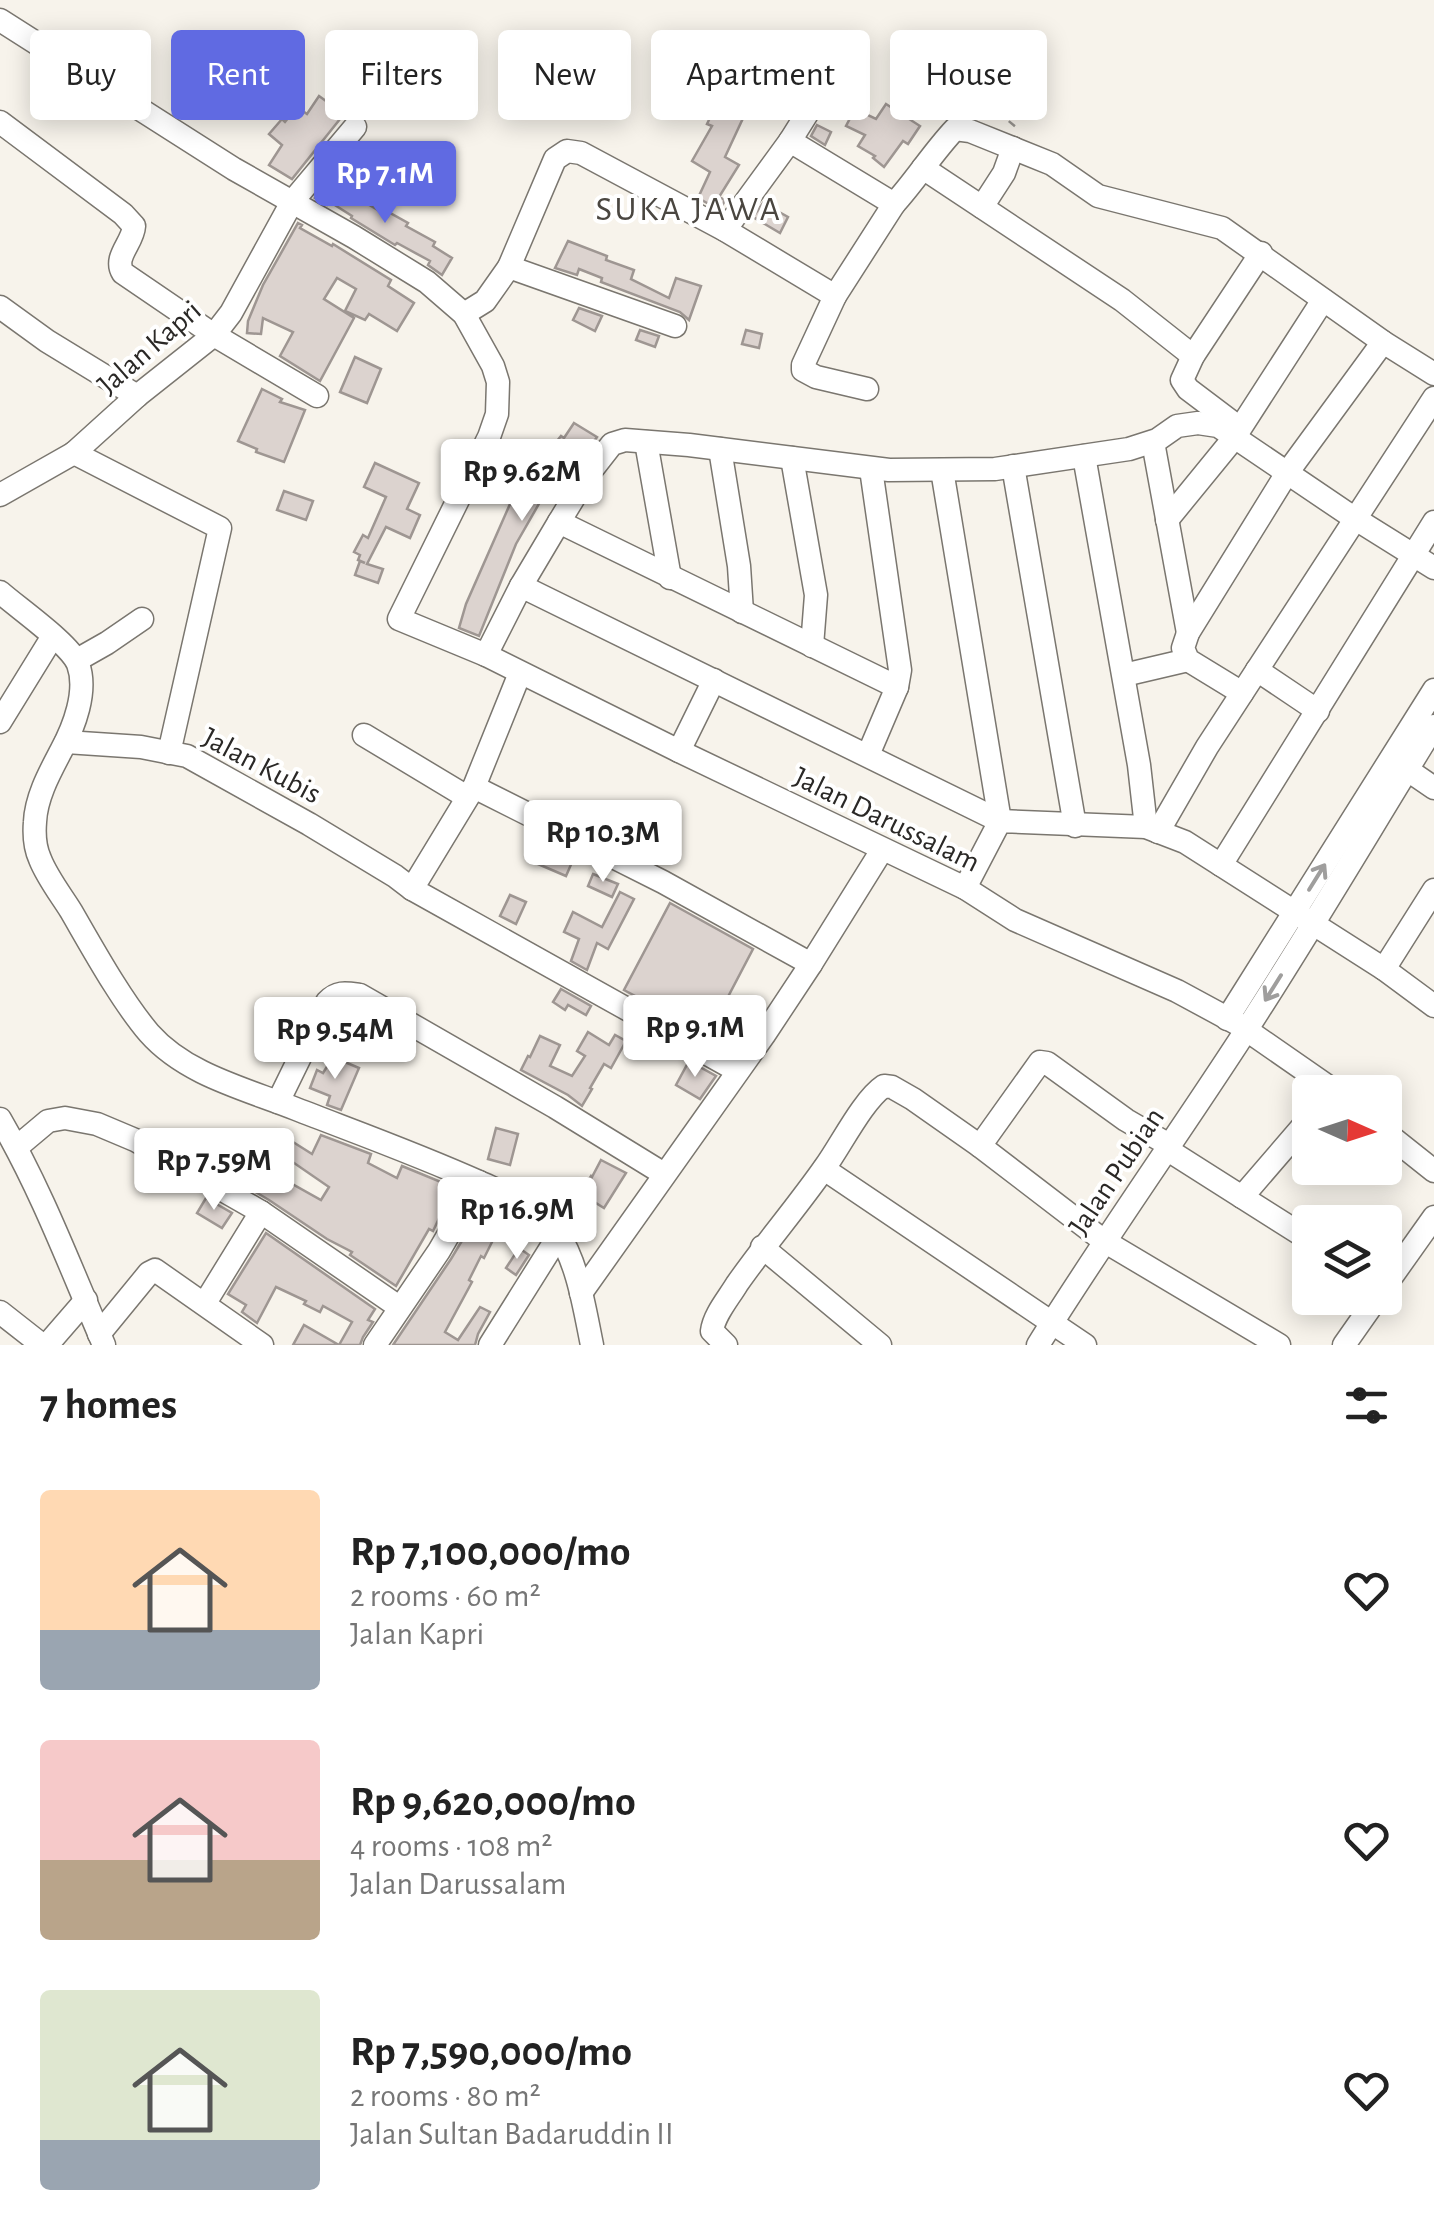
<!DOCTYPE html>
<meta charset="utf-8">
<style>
:root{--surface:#fff;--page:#f2f2f2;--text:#222;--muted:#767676;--accent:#606ae2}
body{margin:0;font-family:"Alegreya Sans",sans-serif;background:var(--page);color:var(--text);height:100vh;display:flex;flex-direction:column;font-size:38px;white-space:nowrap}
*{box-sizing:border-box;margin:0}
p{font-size:32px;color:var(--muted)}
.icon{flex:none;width:55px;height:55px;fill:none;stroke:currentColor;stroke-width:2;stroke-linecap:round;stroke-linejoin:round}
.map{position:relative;height:1345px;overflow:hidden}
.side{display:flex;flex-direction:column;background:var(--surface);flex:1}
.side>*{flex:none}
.banner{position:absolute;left:30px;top:30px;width:1375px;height:90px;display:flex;gap:20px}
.needle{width:65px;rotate:93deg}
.fabs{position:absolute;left:1292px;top:1075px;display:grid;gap:20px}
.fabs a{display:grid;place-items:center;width:110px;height:110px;border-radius:10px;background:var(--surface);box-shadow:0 5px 25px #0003;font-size:50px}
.price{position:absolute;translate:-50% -85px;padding:0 22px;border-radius:10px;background:#fff;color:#222;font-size:32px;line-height:65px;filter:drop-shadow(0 2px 5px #0008)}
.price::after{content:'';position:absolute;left:50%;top:60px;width:30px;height:22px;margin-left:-15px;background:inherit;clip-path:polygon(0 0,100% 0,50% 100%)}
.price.active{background:var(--accent);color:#fff}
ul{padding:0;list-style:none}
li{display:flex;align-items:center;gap:30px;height:250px;padding:0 40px}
li span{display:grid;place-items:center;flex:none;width:280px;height:200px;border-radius:10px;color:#555}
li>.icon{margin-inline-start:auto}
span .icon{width:120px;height:120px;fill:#fffc;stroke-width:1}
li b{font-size:42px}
h2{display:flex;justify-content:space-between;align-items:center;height:120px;padding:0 40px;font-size:42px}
.tag{padding:0 35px;border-radius:10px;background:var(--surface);box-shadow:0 5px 25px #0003;font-size:35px;line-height:90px}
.tag.active{background:var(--accent);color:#fff}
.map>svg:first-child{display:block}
.building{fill:#dcd3cf;stroke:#9e9692;stroke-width:2.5}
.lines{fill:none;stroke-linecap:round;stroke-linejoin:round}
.minor-casing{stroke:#7a766f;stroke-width:25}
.path{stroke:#989590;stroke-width:2.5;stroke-dasharray:8 5;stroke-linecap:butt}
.minor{stroke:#fff;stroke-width:22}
.oneway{stroke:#9f9e9d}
.labels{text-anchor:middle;stroke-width:8;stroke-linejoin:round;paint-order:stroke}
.street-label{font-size:30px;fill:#2a2826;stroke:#fff}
.quarter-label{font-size:35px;letter-spacing:2.5px;fill:#4a4640;stroke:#fff}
</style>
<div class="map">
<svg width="1434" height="1345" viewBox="0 0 1434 1345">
<rect width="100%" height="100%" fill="#f7f3eb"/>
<g class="building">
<polygon points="319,96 344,114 292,179 269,165 282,145 269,134 282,119 285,122 297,107 307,114"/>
<polygon points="717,103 744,116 725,157 739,165 719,197 725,200 720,210 698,198 710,172 692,161 712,126 707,124"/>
<polygon points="886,104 920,126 908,144 903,141 884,167 873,158 875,156 858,146 865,135 846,126 855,109 876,119"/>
<polygon points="817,125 831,132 825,145 811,136"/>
<polygon points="329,181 388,216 390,213 408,223 406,226 435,242 433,246 452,258 442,275 428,265 430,261 397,243 395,245 351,218 352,216 330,202 327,205 315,198"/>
<polygon points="763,203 788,217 780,233 753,217"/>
<polygon points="298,223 302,225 300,228 332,246 333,244 391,280 388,286 414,303 397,331 369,314 365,320 345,311 356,289 337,278 324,299 354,318 320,381 280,356 293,332 263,318 261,334 247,333 248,321 263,285"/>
<polygon points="568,241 607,256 606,260 634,270 631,279 669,298 676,278 701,286 689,320 680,312 601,282 602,278 579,269 577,275 555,268"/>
<polygon points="579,308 602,316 595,331 573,320"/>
<polygon points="640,330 659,336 655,347 636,340"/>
<polygon points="746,330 762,334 759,348 742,344"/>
<polygon points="355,357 381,369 367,403 340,392"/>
<polygon points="262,389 282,399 280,402 305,410 284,462 256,452 257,449 238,441"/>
<polygon points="574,423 597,437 568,478 559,473 540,502 516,544 479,636 459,628 466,604 510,504 514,506 553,446 561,436 564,438"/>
<polygon points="375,463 419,483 407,509 420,515 410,538 386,527 367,564 383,569 378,583 355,575 360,561 365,563 358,560 360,555 354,552 363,535 368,538 386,497 364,487"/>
<polygon points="284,491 313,501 306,520 277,510"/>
<polygon points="538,844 573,860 566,876 531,861"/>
<polygon points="593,874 618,884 612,897 588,886"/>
<polygon points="620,892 634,899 608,949 597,943 587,970 571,961 579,939 564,932 573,912 602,927"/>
<polygon points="510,895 526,902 516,924 500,916"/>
<polygon points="670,903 753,949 708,1035 624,990"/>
<polygon points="561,989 591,1006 586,1015 568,1005 565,1010 553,1002"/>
<polygon points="588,1032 609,1045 615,1035 626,1041 611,1068 604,1064 590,1088 592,1089 582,1106 568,1095 521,1070 528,1056 530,1057 540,1036 560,1045 550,1066 572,1076 585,1056 577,1051"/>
<polygon points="333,1057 359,1068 341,1110 327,1105 330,1096 310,1088 317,1070 323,1073"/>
<polygon points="689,1061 716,1076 700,1099 676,1085"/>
<polygon points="496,1128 518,1134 510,1165 488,1159"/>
<polygon points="274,1130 312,1154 321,1135 371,1154 368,1163 397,1178 402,1166 458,1189 448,1205 446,1204 433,1231 429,1229 396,1286 350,1255 352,1252 327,1239 269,1200 210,1165 212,1161 200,1155 207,1142 234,1158 233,1161 256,1172 260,1166 321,1200 329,1187 265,1143"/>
<polygon points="601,1160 626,1173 604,1208 580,1193 591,1176 592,1177"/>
<polygon points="551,1186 565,1193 558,1209 545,1198"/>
<polygon points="206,1198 232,1213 222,1228 197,1213"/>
<polygon points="478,1214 500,1226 484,1258 481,1256 469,1280 472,1282 445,1332 458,1340 480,1307 490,1312 478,1334 475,1345 393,1345 451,1259"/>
<polygon points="266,1233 375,1309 368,1320 373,1322 363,1337 360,1345 293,1345 304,1325 339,1345 352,1322 323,1306 320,1312 304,1304 306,1301 276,1287 257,1323 242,1312 246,1305 228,1294"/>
<polygon points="519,1248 529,1255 516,1275 506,1268"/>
</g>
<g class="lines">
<defs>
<g id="minor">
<polyline points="0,20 234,169 354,237 427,282 464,314 493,366 498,382 497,414 489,437 399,619 486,655 679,751 965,888 1015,920 1177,991 1238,1024 1336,1092"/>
<path d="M0 122 123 214 134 226C133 243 113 257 123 273L214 335 317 396"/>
<polyline points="790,141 894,204 835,296"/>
<polyline points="923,168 1122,300 1193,356"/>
<path d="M894 204C916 180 933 152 955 129L970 131 1052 164 1098 196 1222 228 1383 342 1434 374"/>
<polyline points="982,207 1004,173 1013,148"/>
<polyline points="725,230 790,141 825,85"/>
<polyline points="509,267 675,326"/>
<polyline points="0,307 47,341 137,396"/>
<polyline points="464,314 485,301 509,267 555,159 567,151 581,153 725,230 835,296 803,365 803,370 816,377 867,389"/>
<polyline points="1237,426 1188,389 1182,380 1193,356 1261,253"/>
<polyline points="646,442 670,578"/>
<polyline points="1153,442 1188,633"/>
<polyline points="720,449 739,566 742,612"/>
<polyline points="74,453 220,528 169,753"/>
<polyline points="1084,456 1139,765 1146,827"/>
<polyline points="792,458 816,595 812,646"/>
<polyline points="1013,466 1075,826"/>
<polyline points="871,469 900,670 897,687"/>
<polyline points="942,470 1000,821"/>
<polyline points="0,495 74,453 137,396 214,335 231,313 292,202 355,127"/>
<polyline points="1167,520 1234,438 1323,300"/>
<polyline points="559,522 897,687 868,755"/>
<polyline points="521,586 1000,821"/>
<path d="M0 592C18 608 70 644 78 664 88 691 74 727 61 751 50 772 36 797 35 822 34 834 35 848 40 859 47 877 61 895 71 911 93 949 121 1000 149 1033 186 1075 246 1089 296 1109 358 1133 419 1155 479 1182 506 1194 538 1205 556 1230 578 1263 584 1306 592 1345"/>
<polyline points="486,655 521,586 559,522 587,476 612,444 625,440 689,445 889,470 995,469 1129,449 1157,440 1177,426 1198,423 1218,426 1354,518 1434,568"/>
<polyline points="77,660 107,643 142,619"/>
<polyline points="1257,670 1318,711"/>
<polyline points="520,673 474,787 412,889 738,1071"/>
<polyline points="1124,675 1188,660"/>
<polyline points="1242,693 1188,660 1183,648 1188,633 1287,473 1383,342"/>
<polyline points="0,722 53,636"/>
<polyline points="364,735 467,797"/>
<polyline points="66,742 141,747 187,756 309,824 395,876 412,889"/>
<polyline points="679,751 714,680"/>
<polyline points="1396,762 1434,788"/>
<polyline points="474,787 663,882 811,964"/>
<polyline points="1158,832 1207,747 1434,398"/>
<polyline points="1221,865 1434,522"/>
<polyline points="965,888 1000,821 1146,827 1185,842 1384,969 1434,1006"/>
<polyline points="1384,969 1434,890"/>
<polyline points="1227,1019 1434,690"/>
<path d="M278 1102 327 1002C337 991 346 993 360 995L555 1107 664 1174"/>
<path d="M0 1119C42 1191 71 1269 104 1345"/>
<polyline points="1385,1132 1434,1171"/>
<polyline points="980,1146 1040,1062 1047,1063 1126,1120 1164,1142 1168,1150 1242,1197 1310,1118"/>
<polyline points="17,1147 48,1121 65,1118 97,1124 135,1140 261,1212 399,1307"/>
<polyline points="824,1169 1085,1345"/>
<polyline points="1242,1197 1310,1240"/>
<polyline points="762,1247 880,1345"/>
<polyline points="1385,1286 1434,1217"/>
<polyline points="581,1293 764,1035 811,964 882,850"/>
<polyline points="205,1303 261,1212"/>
<polyline points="0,1312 42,1345"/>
<polyline points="99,1334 149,1273 155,1270 262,1345"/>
<polyline points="47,1345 86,1300"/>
<polyline points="375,1345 439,1251 479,1182"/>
<polyline points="490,1345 559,1235"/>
<path d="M726 1345 712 1331C714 1315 728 1299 737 1284 765 1244 797 1207 825 1167 841 1145 863 1100 884 1086L892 1087 913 1099 980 1146 1104 1241 1279 1345"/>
<path d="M1038 1345C1104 1239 1177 1137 1245 1032 1310 932 1371 828 1434 726"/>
<polyline points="1344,1345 1377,1298"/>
</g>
</defs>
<use href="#minor" class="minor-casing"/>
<polyline class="path" points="962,109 965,105 1005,118 1017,128"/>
<use href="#minor" class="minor"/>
</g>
<defs><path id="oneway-shaft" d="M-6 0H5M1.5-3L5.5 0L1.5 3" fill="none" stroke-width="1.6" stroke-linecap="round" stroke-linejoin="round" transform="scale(2.5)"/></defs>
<g class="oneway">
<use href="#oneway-shaft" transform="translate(1317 877) rotate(-58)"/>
<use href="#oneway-shaft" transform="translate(1273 988) rotate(122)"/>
</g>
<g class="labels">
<g class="street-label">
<text transform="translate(149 347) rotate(-41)" y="10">Jalan Kapri</text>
<text transform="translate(262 765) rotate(28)" y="10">Jalan Kubis</text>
<text transform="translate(887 819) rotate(26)" y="10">Jalan Darussalam</text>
<text transform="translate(1116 1171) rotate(-56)" y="10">Jalan Pubian</text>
</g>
<g class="quarter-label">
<text x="689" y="220">SUKA JAWA</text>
</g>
</g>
</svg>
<div class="fabs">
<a><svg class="needle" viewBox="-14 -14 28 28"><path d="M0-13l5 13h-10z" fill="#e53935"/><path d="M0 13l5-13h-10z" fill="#767676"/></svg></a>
<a><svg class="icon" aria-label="layers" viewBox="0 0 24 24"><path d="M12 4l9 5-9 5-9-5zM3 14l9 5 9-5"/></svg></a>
</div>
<b class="price active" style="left:385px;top:226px">Rp 7.1M</b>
<b class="price" style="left:522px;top:524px">Rp 9.62M</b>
<b class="price" style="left:603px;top:885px">Rp 10.3M</b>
<b class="price" style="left:695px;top:1080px">Rp 9.1M</b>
<b class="price" style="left:335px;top:1082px">Rp 9.54M</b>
<b class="price" style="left:214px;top:1213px">Rp 7.59M</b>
<b class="price" style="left:517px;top:1262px">Rp 16.9M</b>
<div class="banner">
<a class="tag">Buy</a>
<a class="tag active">Rent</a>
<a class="tag">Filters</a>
<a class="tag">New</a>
<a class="tag">Apartment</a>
<a class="tag">House</a>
</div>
</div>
<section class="side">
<h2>7 homes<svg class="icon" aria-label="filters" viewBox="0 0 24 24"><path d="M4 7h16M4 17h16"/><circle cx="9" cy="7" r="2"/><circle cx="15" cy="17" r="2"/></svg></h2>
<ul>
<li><span style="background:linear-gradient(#ffd9b3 70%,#9aa5b1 0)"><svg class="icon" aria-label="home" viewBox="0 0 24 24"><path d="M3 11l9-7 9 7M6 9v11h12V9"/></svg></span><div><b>Rp 7,100,000/mo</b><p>2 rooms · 60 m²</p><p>Jalan Kapri</p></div><svg class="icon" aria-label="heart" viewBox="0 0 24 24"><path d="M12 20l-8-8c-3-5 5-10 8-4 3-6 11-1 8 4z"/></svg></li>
<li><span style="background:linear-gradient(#f6c9c9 60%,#b9a48a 0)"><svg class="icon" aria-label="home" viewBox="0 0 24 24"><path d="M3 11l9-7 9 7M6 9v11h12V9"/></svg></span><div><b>Rp 9,620,000/mo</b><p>4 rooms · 108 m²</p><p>Jalan Darussalam</p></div><svg class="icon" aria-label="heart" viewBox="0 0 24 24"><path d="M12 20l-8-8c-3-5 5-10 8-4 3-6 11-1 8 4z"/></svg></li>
<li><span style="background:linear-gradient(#dfe7d0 75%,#9aa5b1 0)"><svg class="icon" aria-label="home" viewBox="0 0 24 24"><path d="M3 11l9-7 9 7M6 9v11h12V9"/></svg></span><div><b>Rp 7,590,000/mo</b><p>2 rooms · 80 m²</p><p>Jalan Sultan Badaruddin II</p></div><svg class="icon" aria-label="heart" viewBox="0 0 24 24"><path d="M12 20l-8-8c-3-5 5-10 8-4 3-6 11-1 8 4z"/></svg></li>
</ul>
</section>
